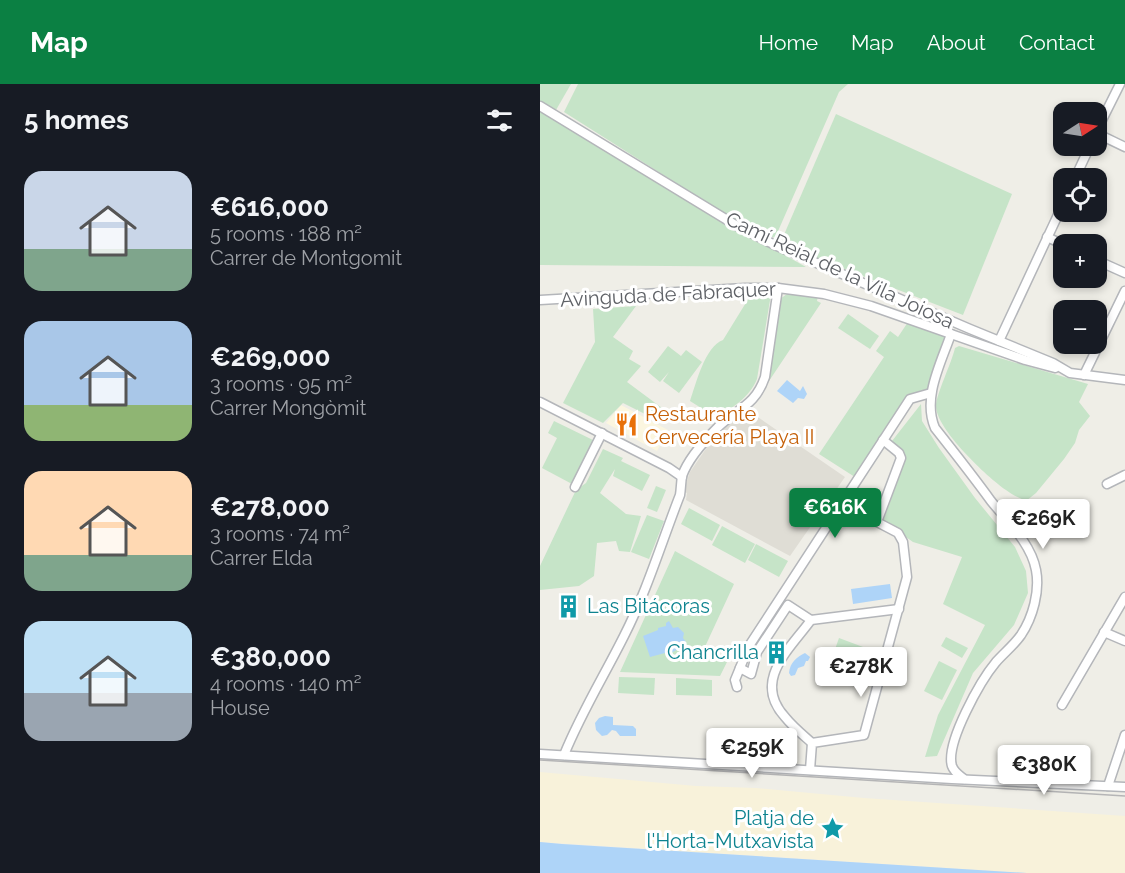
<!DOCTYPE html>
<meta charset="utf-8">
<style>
:root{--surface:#171b24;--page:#20242c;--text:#f1f3f6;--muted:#9ea1a6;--accent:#0b8043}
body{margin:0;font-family:Raleway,sans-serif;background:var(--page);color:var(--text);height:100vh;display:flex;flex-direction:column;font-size:22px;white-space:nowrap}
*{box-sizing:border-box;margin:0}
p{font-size:20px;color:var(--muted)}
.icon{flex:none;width:33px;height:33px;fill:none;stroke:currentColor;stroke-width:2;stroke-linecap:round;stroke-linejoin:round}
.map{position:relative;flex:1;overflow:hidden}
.sheet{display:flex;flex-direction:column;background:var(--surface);width:540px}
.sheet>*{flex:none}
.needle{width:39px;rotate:78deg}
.tools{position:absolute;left:513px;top:18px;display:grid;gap:12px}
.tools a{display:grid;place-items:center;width:54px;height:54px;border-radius:12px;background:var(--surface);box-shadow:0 3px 9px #0003;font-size:30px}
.price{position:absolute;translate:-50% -51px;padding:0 14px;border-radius:6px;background:#fff;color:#222;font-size:20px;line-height:39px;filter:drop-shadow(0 2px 3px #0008)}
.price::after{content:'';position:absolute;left:50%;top:36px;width:18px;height:14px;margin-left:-9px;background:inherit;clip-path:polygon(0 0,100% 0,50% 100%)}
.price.current{background:var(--accent);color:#fff}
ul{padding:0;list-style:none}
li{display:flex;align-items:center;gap:18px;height:150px;padding:0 24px}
li span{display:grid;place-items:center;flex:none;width:168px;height:120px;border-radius:18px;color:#555}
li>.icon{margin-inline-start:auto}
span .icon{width:72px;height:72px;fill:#fffc;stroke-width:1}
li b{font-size:26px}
h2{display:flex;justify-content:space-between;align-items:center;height:72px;padding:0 24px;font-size:26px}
header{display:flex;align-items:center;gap:36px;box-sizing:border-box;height:84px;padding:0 30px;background:var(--accent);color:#fff}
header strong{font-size:28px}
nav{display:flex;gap:33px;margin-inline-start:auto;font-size:21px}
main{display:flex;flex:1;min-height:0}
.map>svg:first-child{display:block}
.commercial{fill:#fbf6e0}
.education{fill:#dfddd5}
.green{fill:#c6e4c8}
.sand{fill:#f8f2da}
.water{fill:#aed4f8}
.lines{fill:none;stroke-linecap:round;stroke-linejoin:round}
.minor-casing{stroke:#b4b6ba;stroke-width:11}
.minor{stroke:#fff;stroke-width:8}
.tram{stroke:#b5b5b6;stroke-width:1.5}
.labels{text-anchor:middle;stroke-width:6;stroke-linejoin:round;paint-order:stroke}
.street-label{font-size:20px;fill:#5e6166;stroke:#fff}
.food-label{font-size:20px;fill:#c56008;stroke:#fff;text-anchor:start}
.culture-label{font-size:20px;fill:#0d838f;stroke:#fff;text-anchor:end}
</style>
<header>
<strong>Map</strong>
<nav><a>Home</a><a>Map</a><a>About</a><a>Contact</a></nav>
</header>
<main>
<section class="sheet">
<h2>5 homes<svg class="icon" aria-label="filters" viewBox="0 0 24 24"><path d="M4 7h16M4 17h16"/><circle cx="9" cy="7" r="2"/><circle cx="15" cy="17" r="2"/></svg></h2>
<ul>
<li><span style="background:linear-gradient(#c9d6e8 65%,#7fa58c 0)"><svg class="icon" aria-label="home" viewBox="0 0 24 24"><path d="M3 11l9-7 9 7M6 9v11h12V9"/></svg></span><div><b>€616,000</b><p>5 rooms · 188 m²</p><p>Carrer de Montgomit</p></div></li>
<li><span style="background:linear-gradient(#a9c7e8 70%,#8fb573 0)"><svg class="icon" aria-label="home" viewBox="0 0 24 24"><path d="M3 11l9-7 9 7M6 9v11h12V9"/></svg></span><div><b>€269,000</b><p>3 rooms · 95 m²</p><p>Carrer Mongòmit</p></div></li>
<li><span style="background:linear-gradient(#ffd9b3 70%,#7fa58c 0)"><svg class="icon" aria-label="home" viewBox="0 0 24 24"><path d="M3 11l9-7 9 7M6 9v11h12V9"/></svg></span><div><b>€278,000</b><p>3 rooms · 74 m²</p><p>Carrer Elda</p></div></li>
<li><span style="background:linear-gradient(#bfe0f5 60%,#9aa5b1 0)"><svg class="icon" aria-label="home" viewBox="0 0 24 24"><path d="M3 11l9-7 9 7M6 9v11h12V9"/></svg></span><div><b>€380,000</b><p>4 rooms · 140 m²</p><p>House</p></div></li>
</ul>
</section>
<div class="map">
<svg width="585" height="789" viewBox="0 0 585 789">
<rect width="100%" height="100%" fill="#efeee7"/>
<polygon class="commercial" points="81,321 128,346 117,367 66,339"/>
<polygon class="education" points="206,325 305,393 250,472 146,416 147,409 143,407 150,388 172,356"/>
<g class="green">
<polygon points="0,0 31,0 16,26 0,18"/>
<polygon points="38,0 308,0 299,8 235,154 199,139 24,28"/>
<polygon points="0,25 114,97 266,183 0,181"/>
<polygon points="296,30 472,110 423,231 240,160"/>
<path d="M215 204H232L217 295C209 314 193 323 177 334L150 317C156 300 165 262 183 256Z"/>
<polygon points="247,210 278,212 277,217 281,219 225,303 240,215"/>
<polygon points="96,222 73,253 93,267 89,275 101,282 87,298 122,324 117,336 83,319 63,339 23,319 55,258 53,225"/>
<polygon points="308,230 339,252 330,265 298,244"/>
<polygon points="370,235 411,250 391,309 370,315 318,395 279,370 344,273 336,267 350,247 358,253"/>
<polygon points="128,262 141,272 146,266 162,278 139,309 123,297 129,288 120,298 108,288"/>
<path d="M419 262 548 300 539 318 550 332 539 346 535 359 524 375 496 409 486 417C480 414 472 411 466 406 447 393 396 345 396 322 396 311 412 278 415 264Z"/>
<polygon points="381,320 382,337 399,364 435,414 475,463 486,487 488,509 474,541 433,589 397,672 385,673 398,631 445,541 403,520 422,473 373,458 343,437 366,374 352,357"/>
<polygon points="14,337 55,357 32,400 2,384 17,354 8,349"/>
<polygon points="63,365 83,374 81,377 110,391 102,407 73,392 75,385 60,409 86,430 101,432 90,468 79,467 76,457 57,459 54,492 39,502 0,506 0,482 36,406 46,399"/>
<polygon points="116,402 126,406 117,428 107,424"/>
<polygon points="149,424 180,441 172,457 141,440"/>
<polygon points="107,431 124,437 109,475 91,468"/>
<polygon points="182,442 215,460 205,479 172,461"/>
<polygon points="216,460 248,477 239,493 208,476"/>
<polygon points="135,467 194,500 163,567 187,578 180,592 80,588"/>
<polygon points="406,553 428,564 422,574 401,562"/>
<polygon points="299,554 339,569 328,602 287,588"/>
<polygon points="399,577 417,586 402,616 384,607"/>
<polygon points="79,593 115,594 114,611 78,609"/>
<polygon points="136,594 172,596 172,612 136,611"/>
</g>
<polygon class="sand" points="0,688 156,702 216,704 324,714 585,732 585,789 487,789 0,758"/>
<g class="water">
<polygon points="247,296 260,307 263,302 267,310 264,315 258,314 253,319 237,307"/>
<polygon points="350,500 352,514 313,520 311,505"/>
<polygon points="129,537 133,544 138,543 144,549 143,554 146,558 144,562 127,571 125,569 110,573 103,552 118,546 118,544 126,542 126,539"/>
<path d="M265 569 270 573 268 577H266L264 582 258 584 255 591 251 592 249 589C250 578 257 573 265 569Z"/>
<polygon points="65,632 73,633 73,641 93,642 96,645 96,652 80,652 76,647 72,646 67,651 62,652 56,646 55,639 59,634"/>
<polygon points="0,758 22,760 487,789 0,789"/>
</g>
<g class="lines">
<defs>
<g id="minor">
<polyline points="0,22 197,142 237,162 430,245 513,279 530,289 585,296"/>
<polyline points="556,48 580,0"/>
<polyline points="556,49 585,63"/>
<polyline points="535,94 550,62"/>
<polyline points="507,153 524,161"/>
<polyline points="556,176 585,189"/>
<polyline points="0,216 205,204 238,204 284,210 331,222 485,276 515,284"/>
<path d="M411 250C401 279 382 314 395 344 414 368 433 392 451 417 467 437 491 459 496 486 500 507 493 533 481 551 474 561 464 569 456 578 441 596 405 659 412 682 414 688 419 691 424 695"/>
<polyline points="459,257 524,118"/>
<polyline points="544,291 585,207"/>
<polyline points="0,318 129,384 142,393"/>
<polyline points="567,400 585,391"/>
<polyline points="35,403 62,349"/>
<polyline points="564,548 585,557"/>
<polyline points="200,584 211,590 217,568 248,521 271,536"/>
<polyline points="197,603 195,596 209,562 370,315 391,309"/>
<polyline points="522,621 585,513"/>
<path d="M272 659C263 651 253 643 245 633 212 597 249 566 271 536L359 525"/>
<polyline points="0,670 412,695 585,703"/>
<path d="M24 671C41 629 64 592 84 552 107 507 122 457 140 411 141 405 141 398 142 392 148 375 165 356 178 343 198 324 215 322 225 293L238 204"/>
<polyline points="270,686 272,659 324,651 367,493 363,458 358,449 337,438 361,374 359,369 343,356"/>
<polyline points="568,702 585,651"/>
</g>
</defs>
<use href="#minor" class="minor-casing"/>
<use href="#minor" class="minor"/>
<polyline class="tram" points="0,676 585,712"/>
</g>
<defs>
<symbol id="restaurant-bare" viewBox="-9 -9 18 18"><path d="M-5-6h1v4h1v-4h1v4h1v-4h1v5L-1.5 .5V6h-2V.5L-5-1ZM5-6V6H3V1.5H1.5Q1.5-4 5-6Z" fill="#e8710a" stroke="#fff" stroke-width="2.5" paint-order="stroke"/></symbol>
<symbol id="building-bare" viewBox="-9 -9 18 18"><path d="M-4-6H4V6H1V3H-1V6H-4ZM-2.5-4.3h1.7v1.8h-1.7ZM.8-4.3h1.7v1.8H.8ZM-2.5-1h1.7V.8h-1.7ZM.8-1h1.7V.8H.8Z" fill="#0f9aa8" stroke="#fff" stroke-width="2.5" paint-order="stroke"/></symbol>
<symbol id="sight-bare" viewBox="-9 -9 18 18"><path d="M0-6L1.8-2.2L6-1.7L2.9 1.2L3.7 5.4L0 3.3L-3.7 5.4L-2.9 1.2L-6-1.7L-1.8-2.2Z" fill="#0f9aa8" stroke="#fff" stroke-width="2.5" paint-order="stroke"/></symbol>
</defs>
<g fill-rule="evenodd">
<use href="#restaurant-bare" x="70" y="324" width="33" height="33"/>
<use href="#building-bare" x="12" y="506" width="33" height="33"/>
<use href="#building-bare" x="220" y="552" width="33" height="33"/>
<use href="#sight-bare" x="276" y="728" width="33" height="33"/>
</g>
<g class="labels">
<g class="street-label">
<text transform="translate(300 186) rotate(25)" y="7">Camí Reial de la Vila Joiosa</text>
<text transform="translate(128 210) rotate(-3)" y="7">Avinguda de Fabraquer</text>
</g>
<g class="food-label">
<text x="105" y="337">Restaurante<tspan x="105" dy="23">Cervecería Playa II</tspan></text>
</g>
<g class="culture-label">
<text x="47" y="529" text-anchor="start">Las Bitácoras</text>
<text x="219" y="575">Chancrilla</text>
<text x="274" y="741">Platja de<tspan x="274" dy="23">l'Horta-Mutxavista</tspan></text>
</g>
</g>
</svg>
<div class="tools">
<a><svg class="needle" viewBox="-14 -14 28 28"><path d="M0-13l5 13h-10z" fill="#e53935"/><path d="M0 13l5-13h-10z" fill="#9ea1a6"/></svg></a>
<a><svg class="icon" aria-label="locate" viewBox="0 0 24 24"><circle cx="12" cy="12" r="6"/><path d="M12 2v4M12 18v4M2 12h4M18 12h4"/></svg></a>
<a>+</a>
<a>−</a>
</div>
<b class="price current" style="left:295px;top:455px">€616K</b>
<b class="price" style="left:503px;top:466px">€269K</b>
<b class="price" style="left:321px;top:614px">€278K</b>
<b class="price" style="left:212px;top:695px">€259K</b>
<b class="price" style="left:504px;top:712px">€380K</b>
</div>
</main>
